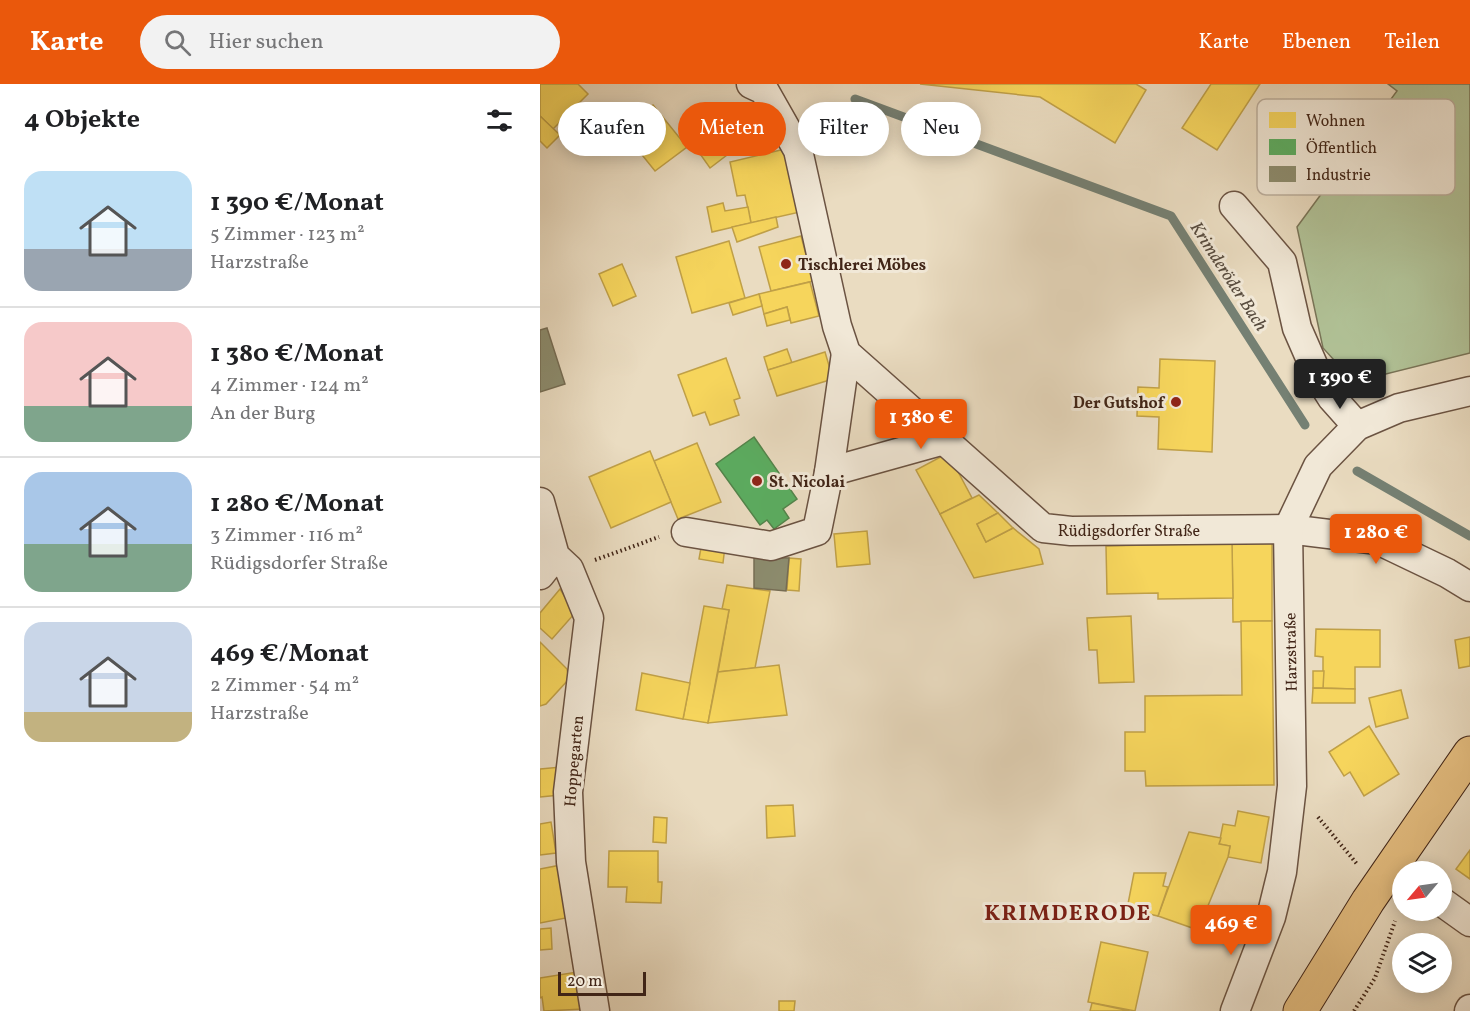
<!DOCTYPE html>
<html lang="de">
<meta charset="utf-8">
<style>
:root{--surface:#fff;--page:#f2f2f2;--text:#202124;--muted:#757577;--line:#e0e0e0;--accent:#ea580c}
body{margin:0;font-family:Vollkorn,serif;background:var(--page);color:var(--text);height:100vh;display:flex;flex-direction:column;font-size:22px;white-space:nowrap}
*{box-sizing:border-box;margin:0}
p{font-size:20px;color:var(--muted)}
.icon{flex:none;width:33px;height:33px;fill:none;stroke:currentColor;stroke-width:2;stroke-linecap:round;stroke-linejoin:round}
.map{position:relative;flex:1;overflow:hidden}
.panel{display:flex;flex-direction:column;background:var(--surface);width:540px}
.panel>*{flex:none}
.top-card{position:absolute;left:18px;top:18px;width:570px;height:54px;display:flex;gap:12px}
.needle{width:39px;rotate:241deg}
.controls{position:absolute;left:852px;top:777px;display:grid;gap:12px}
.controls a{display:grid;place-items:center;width:60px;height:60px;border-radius:50%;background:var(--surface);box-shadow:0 3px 15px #0003;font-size:30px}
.scale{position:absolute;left:18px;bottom:15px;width:88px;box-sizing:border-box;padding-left:6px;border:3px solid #412517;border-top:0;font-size:16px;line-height:21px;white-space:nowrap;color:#412517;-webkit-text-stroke:4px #f1e8d7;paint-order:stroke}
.price{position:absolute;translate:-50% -51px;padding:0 14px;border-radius:6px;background:var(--accent);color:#fff;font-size:20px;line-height:39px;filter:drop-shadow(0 2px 3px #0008)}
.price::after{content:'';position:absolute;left:50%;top:36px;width:18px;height:14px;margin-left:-9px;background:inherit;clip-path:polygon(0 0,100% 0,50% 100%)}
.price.current{background:#222;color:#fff}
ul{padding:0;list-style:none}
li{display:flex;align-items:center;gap:18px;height:150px;padding:0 24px}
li+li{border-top:2px solid var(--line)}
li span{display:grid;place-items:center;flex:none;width:168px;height:120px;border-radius:18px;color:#555}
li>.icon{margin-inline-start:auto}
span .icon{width:72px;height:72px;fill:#fffc;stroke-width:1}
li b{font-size:26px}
h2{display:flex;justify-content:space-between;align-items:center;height:72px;padding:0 24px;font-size:26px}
.chip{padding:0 21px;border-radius:27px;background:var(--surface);box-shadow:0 3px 15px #0003;font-size:21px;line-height:54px}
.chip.current{background:var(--accent);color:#fff}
header{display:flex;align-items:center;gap:36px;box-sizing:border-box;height:84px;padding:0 30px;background:var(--accent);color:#fff}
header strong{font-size:28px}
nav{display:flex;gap:33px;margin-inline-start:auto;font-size:21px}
.search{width:420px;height:54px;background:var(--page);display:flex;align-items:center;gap:15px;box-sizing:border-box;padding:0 21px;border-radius:33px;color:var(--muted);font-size:22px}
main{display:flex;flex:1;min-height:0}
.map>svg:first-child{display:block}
.green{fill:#b1c297;stroke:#797457;stroke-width:1.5}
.homes{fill:#f6d55c;stroke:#c0a047;stroke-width:1.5}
.public{fill:#5aae61;stroke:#52854b;stroke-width:1.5}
.industry{fill:#8c8c6e;stroke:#766d54;stroke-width:1.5}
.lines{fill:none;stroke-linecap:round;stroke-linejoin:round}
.stream{stroke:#758073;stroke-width:9}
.minor-casing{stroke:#6b5342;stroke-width:31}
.major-casing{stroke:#412517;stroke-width:35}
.path{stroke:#412517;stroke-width:4;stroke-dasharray:1.5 3;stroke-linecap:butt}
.minor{stroke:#f1e8d7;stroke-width:28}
.major{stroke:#e5be80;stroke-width:33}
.poi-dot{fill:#8f2418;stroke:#f1e8d7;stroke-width:2}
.labels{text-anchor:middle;stroke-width:6;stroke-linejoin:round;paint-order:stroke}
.poi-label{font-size:16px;font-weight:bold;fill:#412517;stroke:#f1e8d7;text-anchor:start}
.street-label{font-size:16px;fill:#412517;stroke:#f1e8d7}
.water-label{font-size:18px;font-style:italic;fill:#574b3e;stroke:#f1e8d7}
.district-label{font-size:22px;font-weight:bold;letter-spacing:1.5px;fill:#7a1f14;stroke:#f1e8d7}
.key{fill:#f1e8d7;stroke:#bcae9d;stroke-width:1.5}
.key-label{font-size:16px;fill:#412517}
</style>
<header>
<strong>Karte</strong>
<div class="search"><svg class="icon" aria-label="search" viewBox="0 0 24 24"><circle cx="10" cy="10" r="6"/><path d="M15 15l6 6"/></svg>Hier suchen</div>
<nav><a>Karte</a><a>Ebenen</a><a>Teilen</a></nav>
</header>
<main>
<section class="panel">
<h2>4 Objekte<svg class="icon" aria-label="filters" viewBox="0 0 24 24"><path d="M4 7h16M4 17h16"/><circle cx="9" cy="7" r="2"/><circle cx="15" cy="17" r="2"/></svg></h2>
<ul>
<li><span style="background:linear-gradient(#bfe0f5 65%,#9aa5b1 0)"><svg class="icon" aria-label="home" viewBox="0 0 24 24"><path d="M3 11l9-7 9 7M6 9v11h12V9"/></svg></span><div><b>1 390 €/Monat</b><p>5 Zimmer · 123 m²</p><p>Harzstraße</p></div></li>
<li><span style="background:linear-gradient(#f6c9c9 70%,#7fa58c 0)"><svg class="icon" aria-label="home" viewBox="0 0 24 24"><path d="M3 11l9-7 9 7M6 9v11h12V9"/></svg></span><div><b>1 380 €/Monat</b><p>4 Zimmer · 124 m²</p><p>An der Burg</p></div></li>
<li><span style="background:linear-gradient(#a9c7e8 60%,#7fa58c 0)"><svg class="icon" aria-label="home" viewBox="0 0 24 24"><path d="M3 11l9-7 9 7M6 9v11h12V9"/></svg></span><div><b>1 280 €/Monat</b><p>3 Zimmer · 116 m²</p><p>Rüdigsdorfer Straße</p></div></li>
<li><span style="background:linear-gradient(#c9d6e8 75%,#c2b280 0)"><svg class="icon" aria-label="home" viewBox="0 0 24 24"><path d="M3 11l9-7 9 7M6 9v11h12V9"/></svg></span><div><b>469 €/Monat</b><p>2 Zimmer · 54 m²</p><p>Harzstraße</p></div></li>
</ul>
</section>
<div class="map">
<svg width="930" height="927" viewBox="0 0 930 927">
<rect width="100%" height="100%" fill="#eadcc1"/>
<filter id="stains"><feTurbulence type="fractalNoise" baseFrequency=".00333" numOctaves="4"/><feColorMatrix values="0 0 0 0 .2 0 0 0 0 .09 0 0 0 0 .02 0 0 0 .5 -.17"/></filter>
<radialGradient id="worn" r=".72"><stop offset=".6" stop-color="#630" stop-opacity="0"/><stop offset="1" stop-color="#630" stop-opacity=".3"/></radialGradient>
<polygon class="green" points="848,0 930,0 930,269 814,298 783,264 757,143 857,7"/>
<g class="homes">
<polygon points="0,0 38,0 48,10 13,45 0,32"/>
<polygon points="380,0 596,0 606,6 575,59 500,13"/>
<polygon points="671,0 720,0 677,66 642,44"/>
<polygon points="113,21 147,63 115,87 82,46"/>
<polygon points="202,21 221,45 170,84 153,60"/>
<polygon points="0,32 20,51 7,64 0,57"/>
<polygon points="245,65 260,128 211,139 205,111 197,112 190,78"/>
<polygon points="183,119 185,127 208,123 211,139 172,148 167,123"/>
<polygon points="236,133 238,143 197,158 192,143"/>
<polygon points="261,152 273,197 231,207 219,163"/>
<polygon points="189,157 205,214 152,229 136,173"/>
<polygon points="82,180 96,212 73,222 59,190"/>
<polygon points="270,198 279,232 251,239 247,223 224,230 219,210"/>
<polygon points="219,210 222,222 193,231 189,219"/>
<polygon points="247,223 250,236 227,242 224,230"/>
<polygon points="247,265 252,279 228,286 224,273"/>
<polygon points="285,268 293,295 237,312 228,286"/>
<polygon points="186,274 200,314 194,316 199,331 170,341 165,328 153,332 138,291"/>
<polygon points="620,275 675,277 672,368 618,365 619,333 597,332 598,303 619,304"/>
<polygon points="157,359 181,418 138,435 114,377"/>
<polygon points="110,367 131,418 71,444 49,393"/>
<polygon points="408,369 432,414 400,430 376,386"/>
<polygon points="439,411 458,429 437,440 446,458 473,444 499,465 503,480 434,494 400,430"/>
<polygon points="458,429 473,444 446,458 437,440"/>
<polygon points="327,447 330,480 297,483 294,450"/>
<polygon points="162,458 185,462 183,479 159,475"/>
<polygon points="692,459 732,459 732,537 693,538"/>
<polygon points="692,459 693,514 618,515 618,509 567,510 566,462"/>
<polygon points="249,474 261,475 259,507 247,506"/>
<polygon points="187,501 230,507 215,584 178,588 189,526 182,525"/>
<polygon points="20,505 35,529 12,555 0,544 0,529"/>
<polygon points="164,522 189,526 168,639 143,635"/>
<polygon points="591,532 594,598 559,599 557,566 549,566 547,534"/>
<polygon points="701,537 732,537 734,701 606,702 605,687 585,687 585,648 605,648 605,612 702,611"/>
<polygon points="776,545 840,546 840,583 815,583 815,605 783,604 783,573 775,572"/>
<polygon points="930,553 930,582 919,584 915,556"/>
<polygon points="0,558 27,585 29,595 6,620 0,622"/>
<polygon points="239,581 247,631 168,639 178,588"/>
<polygon points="773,587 784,587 783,604 773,604"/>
<polygon points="102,589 150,599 143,635 96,626"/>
<polygon points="773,604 815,605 815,619 772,619"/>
<polygon points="861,606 868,634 836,643 829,614"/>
<polygon points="829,642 859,690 824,712 810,688 804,692 789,668"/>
<polygon points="21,683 20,711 0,713 0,685"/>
<polygon points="253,721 255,752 227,754 226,722"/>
<polygon points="698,727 729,733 721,779 688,773 690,762 679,760 683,740 695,742"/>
<polygon points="114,733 127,734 126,759 113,758"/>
<polygon points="11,738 16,769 0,771 0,740"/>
<polygon points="649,748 681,754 679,760 690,762 688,773 658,846 618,832"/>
<polygon points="930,766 930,795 916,785"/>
<polygon points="69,767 118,767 118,798 122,798 121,819 86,818 87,803 68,803"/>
<polygon points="21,781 31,833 0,839 0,785"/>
<polygon points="594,789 626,789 623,802 628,803 618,832 587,825"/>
<polygon points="11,844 12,865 0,866 0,845"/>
<polygon points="561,858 608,868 595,927 548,918"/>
<polygon points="37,888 44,925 4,927 2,913 0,914 0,894"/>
<polygon points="239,917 255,917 254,927 239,927"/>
<polygon points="552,919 590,927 550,927"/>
</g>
<polygon class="public" points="214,353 257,415 243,425 249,434 234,445 227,436 220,441 176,380"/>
<g class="industry">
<polygon points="7,244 25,300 0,308 0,246"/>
<polygon points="214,473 249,474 246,507 214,504"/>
</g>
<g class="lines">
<g class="stream">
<polyline points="315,15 631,132 765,341"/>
<polyline points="817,387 930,452"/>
</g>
<defs>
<g id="minor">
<polyline points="211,0 224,6 258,66 297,242 306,269 503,444 531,447 748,445 838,456 907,489 930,503"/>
<polyline points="694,122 742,178 757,244 778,292 792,314 817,342"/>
<polyline points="289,388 306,269"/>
<polyline points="0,418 15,472 29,485 49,534 28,708 31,778 55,927"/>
<polyline points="146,448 231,462 277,447 289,388 404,356"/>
<polyline points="0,491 15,472"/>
<polyline points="902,818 930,838"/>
<polyline points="695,927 731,833 742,788 752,702 748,445 778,382 817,342 859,324 930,307"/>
<polyline points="929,927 930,925"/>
</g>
<polyline id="major" points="760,927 828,817 930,669"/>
</defs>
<use href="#minor" class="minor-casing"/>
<use href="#major" class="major-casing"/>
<g class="path">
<polyline points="55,476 119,453"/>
<polyline points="778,733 817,780"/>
<polyline points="814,927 835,894 855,837"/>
</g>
<use href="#minor" class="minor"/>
<use href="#major" class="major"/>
</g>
<g class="poi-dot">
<circle cx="246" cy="180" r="6"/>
<circle cx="636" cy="318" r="6"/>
<circle cx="217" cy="397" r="6"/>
</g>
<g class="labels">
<g class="poi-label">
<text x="258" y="186">Tischlerei Möbes</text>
<text x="624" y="324" text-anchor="end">Der Gutshof</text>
<text x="229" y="403">St. Nicolai</text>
</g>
<g class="street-label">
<text x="589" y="452">Rüdigsdorfer Straße</text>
<text transform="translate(750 568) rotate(-91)" y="6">Harzstraße</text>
<text transform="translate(33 677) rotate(-85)" y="6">Hoppegarten</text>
</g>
<g class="water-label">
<text transform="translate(689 192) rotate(57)" y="6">Krimderöder Bach</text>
</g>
<g class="district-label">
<text x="528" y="836">KRIMDERODE</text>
</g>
</g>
<rect x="717" y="15" width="198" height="96" rx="9" class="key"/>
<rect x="729" y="28" width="27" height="16" fill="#f6d55c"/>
<rect x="729" y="55" width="27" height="16" fill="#5aae61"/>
<rect x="729" y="82" width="27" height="16" fill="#8c8c6e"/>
<g class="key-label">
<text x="766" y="42">Wohnen</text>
<text x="766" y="69">Öffentlich</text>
<text x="766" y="96">Industrie</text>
</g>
<rect width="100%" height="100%" filter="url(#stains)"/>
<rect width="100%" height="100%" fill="url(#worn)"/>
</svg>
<div class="controls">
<a><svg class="needle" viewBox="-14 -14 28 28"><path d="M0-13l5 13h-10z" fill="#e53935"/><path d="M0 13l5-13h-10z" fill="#757577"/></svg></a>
<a><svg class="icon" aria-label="layers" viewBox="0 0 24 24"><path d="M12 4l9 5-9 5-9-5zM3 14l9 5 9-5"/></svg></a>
</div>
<div class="scale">20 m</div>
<b class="price current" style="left:800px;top:326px">1 390 €</b>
<b class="price" style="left:381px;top:366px">1 380 €</b>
<b class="price" style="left:836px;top:481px">1 280 €</b>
<b class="price" style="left:691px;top:872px">469 €</b>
<div class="top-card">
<a class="chip">Kaufen</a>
<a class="chip current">Mieten</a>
<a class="chip">Filter</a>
<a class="chip">Neu</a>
</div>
</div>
</main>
